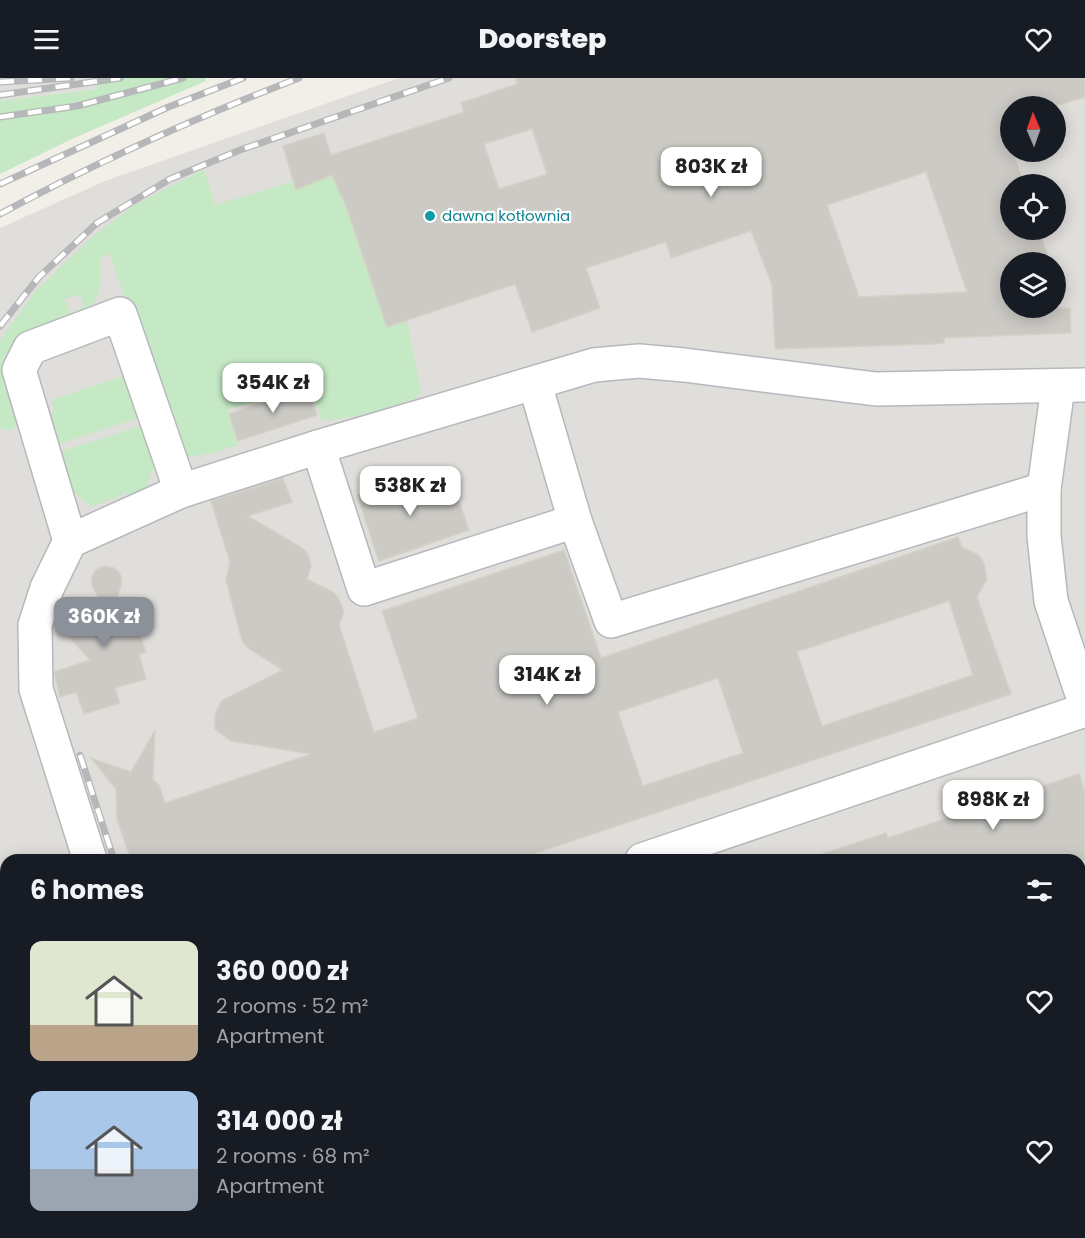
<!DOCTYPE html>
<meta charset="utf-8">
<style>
:root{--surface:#171b24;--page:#20242c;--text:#f1f3f6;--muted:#9ea1a6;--accent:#8c9099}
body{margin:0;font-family:Poppins,sans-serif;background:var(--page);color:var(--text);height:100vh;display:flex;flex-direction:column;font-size:22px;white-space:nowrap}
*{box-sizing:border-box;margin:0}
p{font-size:20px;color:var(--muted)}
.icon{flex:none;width:33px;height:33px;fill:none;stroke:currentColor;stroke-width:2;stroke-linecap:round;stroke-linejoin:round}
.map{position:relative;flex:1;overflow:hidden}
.drawer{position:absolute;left:0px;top:776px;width:1086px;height:386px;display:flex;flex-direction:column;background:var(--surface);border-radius:18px 18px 0 0;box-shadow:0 3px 15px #0003}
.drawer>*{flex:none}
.needle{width:39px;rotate:358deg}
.controls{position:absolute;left:1000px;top:18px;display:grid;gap:12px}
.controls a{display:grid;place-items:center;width:66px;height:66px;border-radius:50%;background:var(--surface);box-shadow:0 3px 15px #0003;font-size:30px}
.price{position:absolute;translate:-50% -51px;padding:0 14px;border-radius:12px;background:#fff;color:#222;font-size:20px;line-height:39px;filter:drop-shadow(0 2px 3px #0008)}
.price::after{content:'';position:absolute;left:50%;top:36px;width:18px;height:14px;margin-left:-9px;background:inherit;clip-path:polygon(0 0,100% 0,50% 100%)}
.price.on{background:var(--accent);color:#fff}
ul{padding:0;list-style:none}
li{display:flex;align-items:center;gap:18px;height:150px;padding:0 30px}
li span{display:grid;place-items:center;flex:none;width:168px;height:120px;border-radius:12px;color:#555}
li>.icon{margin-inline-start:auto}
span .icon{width:72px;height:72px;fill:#fffc;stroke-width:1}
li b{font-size:26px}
h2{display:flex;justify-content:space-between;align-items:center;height:72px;padding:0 30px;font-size:26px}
header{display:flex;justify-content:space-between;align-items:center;height:78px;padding:0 30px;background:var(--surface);font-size:27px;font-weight:800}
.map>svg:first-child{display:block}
.industrial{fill:#e0deda;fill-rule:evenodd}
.green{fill:#c5e8c5}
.building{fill:#cccac5;stroke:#d6d1c6;stroke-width:1.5;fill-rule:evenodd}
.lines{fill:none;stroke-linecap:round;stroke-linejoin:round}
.minor-casing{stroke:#b5b8bc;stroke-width:36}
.minor{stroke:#fff;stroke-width:33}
.rail-casing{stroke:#b6b7b8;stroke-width:7}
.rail{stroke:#fff;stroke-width:4.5;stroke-dasharray:14;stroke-linecap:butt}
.culture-dot{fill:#0f9aa8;stroke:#fff;stroke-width:2}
.labels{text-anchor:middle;stroke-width:4.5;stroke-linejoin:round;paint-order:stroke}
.culture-label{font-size:15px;fill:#0d838f;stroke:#fff;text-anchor:start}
</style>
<header><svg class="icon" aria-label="menu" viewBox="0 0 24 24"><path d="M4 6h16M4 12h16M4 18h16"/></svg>Doorstep<svg class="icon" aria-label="heart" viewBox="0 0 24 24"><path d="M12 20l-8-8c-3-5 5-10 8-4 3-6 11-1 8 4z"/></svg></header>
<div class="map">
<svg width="1085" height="1160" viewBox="0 0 1085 1160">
<rect width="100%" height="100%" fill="#f1efe8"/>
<g class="industrial">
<polygon points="0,0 97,0 97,11 0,23"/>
<path d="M399 0H1085V1160H0V150L105 103ZM1011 28H1056V74H1011ZM1011 106H1056V152H1011ZM1011 184H1056V230H1011ZM6 782H1080V1155H6Z"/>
</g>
<g class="green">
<polygon points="97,0 205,0 206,3 74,60 0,96 0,23 97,11"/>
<path d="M204 91 215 127 294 103 299 109 336 97 380 230 407 242 421 314 416 320 367 337 322 343 309 307 228 332 238 367 213 375 187 379 179 370 109 175 100 181C102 201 102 229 79 236L78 231 84 229 80 216 64 221 72 237 29 255 7 300 16 347 11 353 0 350V262L35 214 92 159 133 128Z"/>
<polygon points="132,295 147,337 56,367 45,336 55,333 51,322"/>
<path d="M150 345 160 373 146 409 131 420 127 415 93 428C69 418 67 397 59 374Z"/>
</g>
<g class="building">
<path d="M516 0H1085V19L1055 28H1011V74H1013L1024 106H1011V152H1039L1050 184H1011V230H1070L1071 255 944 260V265L934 266 775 271 772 207 751 153 671 180 666 164 586 190 600 230 532 254 515 206 387 249 346 128 332 97 296 112 283 68 324 55 331 77 464 34 461 25 517 6ZM532 51 547 96 499 111 484 66ZM926 94 967 214 859 219 827 127Z"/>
<polygon points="308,309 317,337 238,363 229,336"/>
<polygon points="410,399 417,418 453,406 469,452 379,483 357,417"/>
<path d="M283 400 292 424 248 438 304 471 309 478 311 488 307 501 333 514 339 521 344 534 339 547 374 654 418 640 382 533 564 472 601 580 958 459 962 469 979 477 984 485 987 501 977 519 1011 616 515 782H131L117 741 116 711 91 680 131 694 155 652 153 702 159 707 165 725 311 676 231 663 215 651V637L221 623 283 592 248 570 242 563 226 502 230 484 211 423ZM949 523 973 597 822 648 797 574ZM718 600 743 675 643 708 618 634Z"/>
<polygon points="105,488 114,490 120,496 122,503 117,521 131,530 146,574 139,576 146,601 115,610 120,625 84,636 76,614 60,619 54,594 90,582 69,559 67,552 73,539 102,527 92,507 92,498 97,491"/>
<polygon points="1079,696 1085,715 1085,782 820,782 819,777 886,755 888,760 1013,718 1012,714 1038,704 1040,709"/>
</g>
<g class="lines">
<defs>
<g id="minor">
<polyline points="535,306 575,443"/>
<polyline points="1058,309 1044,411 1044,458 1051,523 1081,613"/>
<polyline points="318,369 364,511 575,443 611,543 1044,411"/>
<polyline points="70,463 19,292 30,270 120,236 181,413"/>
<polyline points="90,782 36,611 35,547 47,510 70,463 181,413 318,369 594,287 639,283 684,287 876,311 1085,307"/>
<polyline points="642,782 1085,632"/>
<polyline points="214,1155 216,1160"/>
<polyline points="148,1160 162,1155"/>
</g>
</defs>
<use href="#minor" class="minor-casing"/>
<use href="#minor" class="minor"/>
<defs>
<g id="rail">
<polyline points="0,4 71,0"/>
<polyline points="0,17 120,0"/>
<polyline points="0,39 77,28 183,0"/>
<polyline points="0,106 166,30 243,0"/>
<path d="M0 136C97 84 197 39 299 0"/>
<polyline points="0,248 39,199 97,145 170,101 240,72 449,0"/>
<polyline points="80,677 114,782"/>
<polyline points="211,1155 212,1160"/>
</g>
</defs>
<use href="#rail" class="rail-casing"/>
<use href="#rail" class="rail"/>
</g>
<circle class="culture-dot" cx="430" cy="138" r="6"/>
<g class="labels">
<g class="culture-label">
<text x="442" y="143">dawna kotłownia</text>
</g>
</g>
</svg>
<div class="controls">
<a><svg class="needle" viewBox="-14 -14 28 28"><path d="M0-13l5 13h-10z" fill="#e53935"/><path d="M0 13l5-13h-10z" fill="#9ea1a6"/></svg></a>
<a><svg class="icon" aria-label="locate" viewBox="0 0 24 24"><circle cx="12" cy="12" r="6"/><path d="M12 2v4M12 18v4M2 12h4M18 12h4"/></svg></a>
<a><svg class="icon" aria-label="layers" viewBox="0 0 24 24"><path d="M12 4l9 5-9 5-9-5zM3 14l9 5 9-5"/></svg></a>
</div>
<b class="price" style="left:711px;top:120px">803K zł</b>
<b class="price" style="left:273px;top:336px">354K zł</b>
<b class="price" style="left:410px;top:439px">538K zł</b>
<b class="price on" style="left:104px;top:570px">360K zł</b>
<b class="price" style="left:547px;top:628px">314K zł</b>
<b class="price" style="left:993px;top:753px">898K zł</b>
<section class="drawer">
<h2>6 homes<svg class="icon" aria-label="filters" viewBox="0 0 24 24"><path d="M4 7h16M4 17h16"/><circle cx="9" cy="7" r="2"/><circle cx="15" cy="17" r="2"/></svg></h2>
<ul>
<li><span style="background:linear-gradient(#dfe7d0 70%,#b9a48a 0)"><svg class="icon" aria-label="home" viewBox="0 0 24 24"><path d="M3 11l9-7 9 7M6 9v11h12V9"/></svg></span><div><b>360 000 zł</b><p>2 rooms · 52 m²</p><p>Apartment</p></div><svg class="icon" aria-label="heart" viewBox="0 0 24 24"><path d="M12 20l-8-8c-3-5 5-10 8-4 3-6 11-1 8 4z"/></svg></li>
<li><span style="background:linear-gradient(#a9c7e8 65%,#9aa5b1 0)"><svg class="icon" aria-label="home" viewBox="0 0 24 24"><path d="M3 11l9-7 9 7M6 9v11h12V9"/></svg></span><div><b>314 000 zł</b><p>2 rooms · 68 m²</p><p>Apartment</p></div><svg class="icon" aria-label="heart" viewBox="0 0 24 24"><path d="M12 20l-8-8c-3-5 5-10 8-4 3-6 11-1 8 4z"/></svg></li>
</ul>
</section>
</div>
